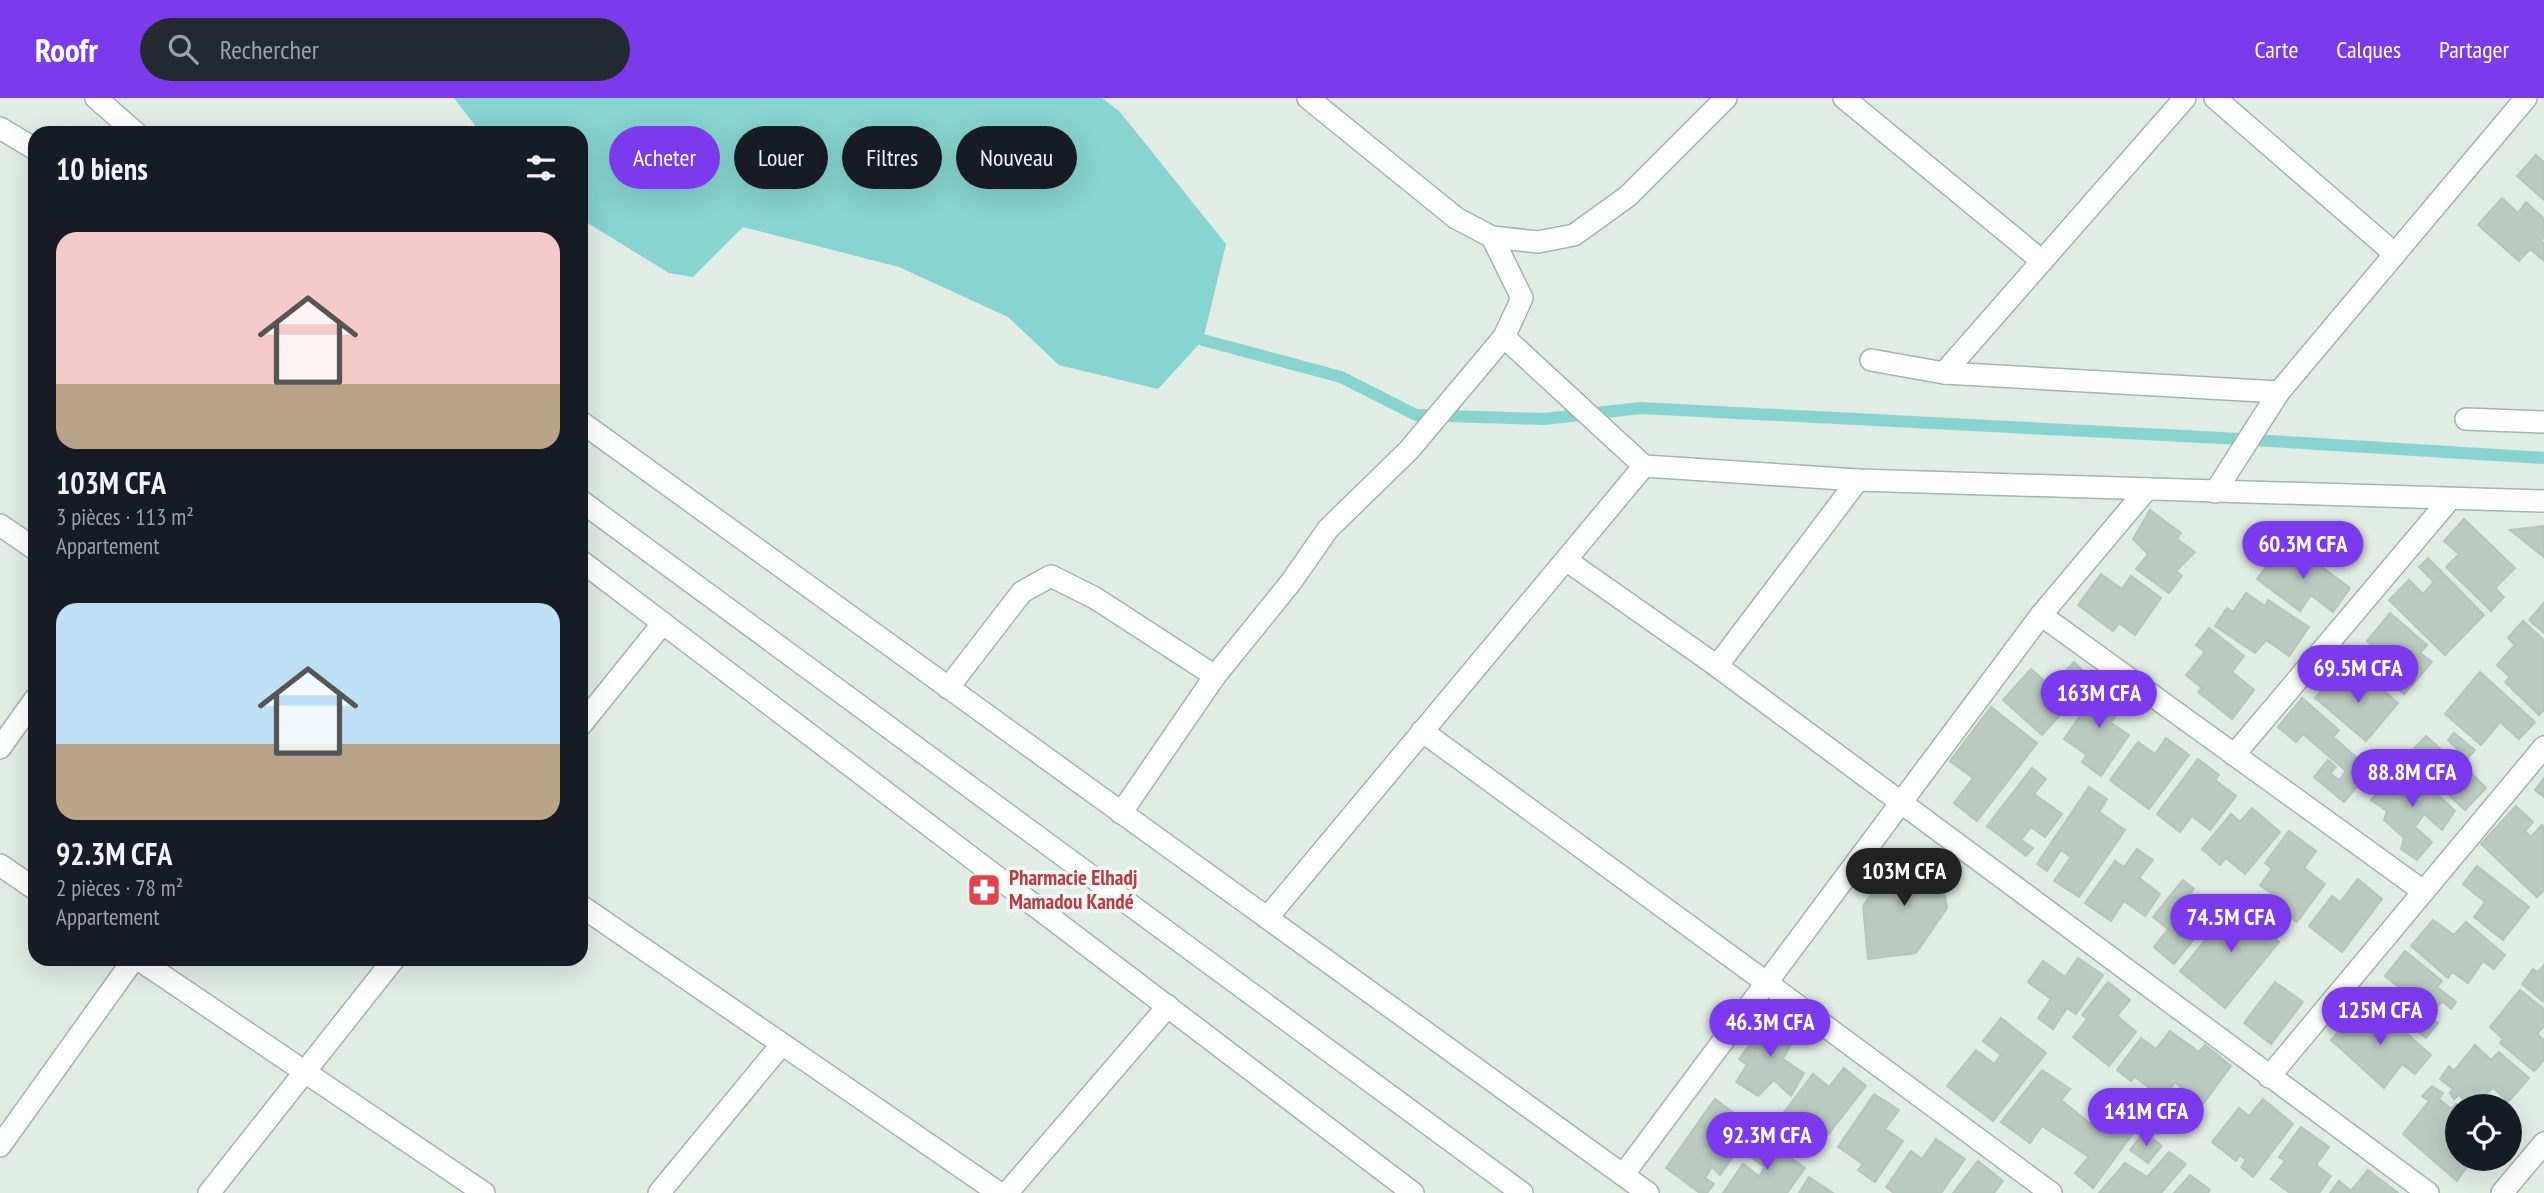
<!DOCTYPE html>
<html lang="fr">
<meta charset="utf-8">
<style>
:root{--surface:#171b24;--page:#242831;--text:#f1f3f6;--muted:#9ea1a6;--accent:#7c3aed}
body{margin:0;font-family:"PT Sans Narrow",sans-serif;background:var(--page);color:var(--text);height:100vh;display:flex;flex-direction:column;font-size:26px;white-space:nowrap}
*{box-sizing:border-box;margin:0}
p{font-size:23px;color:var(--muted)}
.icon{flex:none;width:38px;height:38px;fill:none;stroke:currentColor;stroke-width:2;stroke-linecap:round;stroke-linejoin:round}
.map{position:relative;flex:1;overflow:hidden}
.sheet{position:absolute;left:28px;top:28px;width:560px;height:840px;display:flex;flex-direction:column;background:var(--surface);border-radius:21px;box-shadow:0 7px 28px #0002}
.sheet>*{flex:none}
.top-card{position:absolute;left:609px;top:28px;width:665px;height:63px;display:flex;gap:14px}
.tools{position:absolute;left:2445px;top:996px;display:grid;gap:14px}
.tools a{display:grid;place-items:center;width:77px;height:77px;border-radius:50%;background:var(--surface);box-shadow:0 7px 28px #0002;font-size:35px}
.price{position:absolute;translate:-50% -60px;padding:0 16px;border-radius:24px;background:var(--accent);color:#fff;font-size:23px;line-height:46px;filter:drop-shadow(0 2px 4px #0008)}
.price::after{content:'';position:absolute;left:50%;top:42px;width:21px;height:16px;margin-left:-10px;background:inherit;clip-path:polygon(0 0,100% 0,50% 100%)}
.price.selected{background:#222;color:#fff}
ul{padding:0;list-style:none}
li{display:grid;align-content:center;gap:14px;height:371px;padding:0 28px}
li span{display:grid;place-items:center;height:217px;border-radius:21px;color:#555}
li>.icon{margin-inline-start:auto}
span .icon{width:126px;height:126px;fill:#fffc;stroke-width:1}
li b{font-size:30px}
h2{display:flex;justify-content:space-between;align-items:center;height:84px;padding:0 28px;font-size:30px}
.tag{padding:0 24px;border-radius:32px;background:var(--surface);box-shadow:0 7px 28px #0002;font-size:24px;line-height:63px}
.tag.selected{background:var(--accent);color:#fff}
header{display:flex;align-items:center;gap:42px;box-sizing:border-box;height:98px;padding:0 35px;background:var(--accent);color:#fff}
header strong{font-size:33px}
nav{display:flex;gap:38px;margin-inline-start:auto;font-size:24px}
.search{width:490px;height:63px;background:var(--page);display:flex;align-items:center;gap:18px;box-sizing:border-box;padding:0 24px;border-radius:38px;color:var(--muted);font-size:26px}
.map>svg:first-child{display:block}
.water{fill:#87d3cf}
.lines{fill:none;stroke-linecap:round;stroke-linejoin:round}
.stream{stroke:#87d3cf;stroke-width:12}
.building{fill:#bacac0;stroke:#b4c6bb;stroke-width:2}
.minor-casing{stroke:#a4b4ab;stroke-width:24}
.minor{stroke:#fff;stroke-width:21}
.labels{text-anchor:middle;stroke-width:7;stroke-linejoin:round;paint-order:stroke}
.health-label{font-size:21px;font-weight:bold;fill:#be3a42;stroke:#f2f9f4;text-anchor:start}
</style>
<header>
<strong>Roofr</strong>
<div class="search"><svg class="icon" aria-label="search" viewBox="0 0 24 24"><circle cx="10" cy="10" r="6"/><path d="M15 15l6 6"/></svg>Rechercher</div>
<nav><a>Carte</a><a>Calques</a><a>Partager</a></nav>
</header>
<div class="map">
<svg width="2544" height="1095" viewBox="0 0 2544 1095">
<rect width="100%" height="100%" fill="#e1ece5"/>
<polygon class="water" points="454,0 1102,0 1120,14 1226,146 1203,242 1158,291 1059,267 1008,219 899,169 743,129 693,179 669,175 581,121 581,35 481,35"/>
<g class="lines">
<polyline class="stream" points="1203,242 1341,279 1416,317 1544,321 1641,310 2222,340 2544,360"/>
</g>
<g class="building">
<polygon points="2536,57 2544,64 2544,102 2517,78"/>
<polygon points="2502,100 2518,115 2526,104 2544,121 2544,139 2541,143 2544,145 2544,163 2530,151 2519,163 2478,127"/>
<polygon points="2150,412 2181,435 2177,441 2195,454 2176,473 2182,478 2169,495 2136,471 2148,456 2133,441"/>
<polygon points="2464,421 2515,470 2495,490 2504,499 2491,513 2446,469 2459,456 2444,443"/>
<polygon points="2544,428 2544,459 2510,432"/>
<polygon points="2291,446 2350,490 2333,514 2311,497 2300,513 2257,481 2268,466 2273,470"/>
<polygon points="2428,460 2484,517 2445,557 2389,502 2409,482 2423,496 2434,484 2419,469"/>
<polygon points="2101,476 2122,491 2131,478 2161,500 2135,537 2119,525 2113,533 2078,507"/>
<polygon points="2246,495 2265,508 2268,502 2309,529 2289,558 2266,542 2255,555 2215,528 2227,510 2233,514"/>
<polygon points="2544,505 2544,535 2529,522"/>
<polygon points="2390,515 2427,547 2420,555 2432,564 2404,596 2376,572 2386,559 2367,543"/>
<polygon points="2523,523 2544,542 2544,612 2539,617 2505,584 2510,579 2497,567 2515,547 2508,540"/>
<polygon points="2209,530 2244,558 2232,574 2254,592 2232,621 2198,594 2202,590 2186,577 2205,554 2196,547"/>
<polygon points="2074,564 2092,581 2042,637 2003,602 2031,571 2051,589"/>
<polygon points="2480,574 2535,624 2519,641 2500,624 2481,647 2445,616"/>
<polygon points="2335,576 2355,593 2367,578 2398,605 2366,643 2315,600"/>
<polygon points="2102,586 2126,603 2111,625 2129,637 2101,678 2082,664 2087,657 2064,641"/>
<polygon points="2302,600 2339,632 2333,639 2371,672 2344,704 2314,679 2328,662 2336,669 2330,675 2339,682 2346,673 2303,636 2296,644 2278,629"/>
<polygon points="1991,609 2037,645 1977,723 1954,705 1973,680 1950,663"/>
<polygon points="2454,635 2475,652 2462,666 2486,690 2465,712 2407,658 2426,638 2449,659 2458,652 2448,642"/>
<polygon points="2166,640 2189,657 2149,711 2110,682 2138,644 2155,656"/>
<polygon points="2198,661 2219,677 2215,682 2236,698 2210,732 2192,718 2180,734 2157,716"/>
<polygon points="2404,666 2455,713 2442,732 2424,716 2415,729 2432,744 2417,762 2401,751 2404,740 2384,722 2387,713 2371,702"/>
<polygon points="2032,670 2046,681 2034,696 2062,716 2045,739 2031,729 2021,742 2033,750 2026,758 1987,728"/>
<polygon points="2544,680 2544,699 2535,692"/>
<polygon points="2089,689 2107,701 2099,714 2125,732 2079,799 2054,783 2071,759 2061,752 2047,773 2037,766"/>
<polygon points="2516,708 2533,724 2525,733 2531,739 2542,727 2544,729 2544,792 2537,799 2481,746"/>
<polygon points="2252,710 2280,734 2245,776 2226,760 2220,767 2202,751 2231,716 2240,724"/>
<polygon points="2289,733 2316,753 2304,770 2325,786 2297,824 2277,810 2281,803 2260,787 2272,771 2265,765"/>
<polygon points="2137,751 2153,762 2139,780 2160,796 2145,818 2124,803 2111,823 2085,805 2115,763 2124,769"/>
<polygon points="1903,752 1940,770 1947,810 1916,855 1868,861 1863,808"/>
<polygon points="2477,768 2529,809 2503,842 2474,819 2485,804 2463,786"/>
<polygon points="2358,781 2382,801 2342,854 2309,828 2332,798 2340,804"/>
<polygon points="2183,782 2194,791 2189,797 2213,817 2174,866 2154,849 2168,831 2153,819"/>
<polygon points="2247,805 2272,825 2265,833 2279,844 2225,910 2180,873 2231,810 2239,816"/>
<polygon points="2433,822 2454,837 2466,824 2505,857 2494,871 2483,863 2468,885 2452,874 2448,880 2411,848"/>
<polygon points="2405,853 2442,883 2437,889 2456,904 2451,911 2442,903 2429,919 2438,925 2426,940 2391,911 2405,894 2385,878"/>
<polygon points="2078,860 2103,877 2076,916 2067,910 2053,931 2038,920 2051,901 2028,884 2043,863 2065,879"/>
<polygon points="2544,867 2544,904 2522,886 2533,871 2538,874"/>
<polygon points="2108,884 2130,902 2117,918 2136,934 2109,968 2073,939 2087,921 2082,917"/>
<polygon points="2275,884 2303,904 2271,946 2244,925"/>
<polygon points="2520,892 2544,911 2544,928 2537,936 2544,942 2544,962 2534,973 2500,945 2503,941 2490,929"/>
<polygon points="2377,909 2431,957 2415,976 2402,966 2384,990 2331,942 2353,917 2365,927"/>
<polygon points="1772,916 1798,935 1783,961 1804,975 1791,998 1774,982 1758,998 1736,984 1747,967 1739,961"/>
<polygon points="2001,920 2046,955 1993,1023 1947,988 1976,952 1994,966 2001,957 1983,943"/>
<polygon points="2170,933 2199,954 2205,947 2231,968 2192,1021 2173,1006 2184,992 2175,984 2163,1000 2135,979 2131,983 2117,972 2141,940 2156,951"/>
<polygon points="2475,947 2491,962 2499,954 2529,980 2508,1004 2493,989 2475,1008 2470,1008 2459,997 2454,1001 2450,995 2453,991 2440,981 2449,968 2454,973"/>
<polygon points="1844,970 1866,988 1826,1039 1802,1020 1796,1028 1782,1017 1813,976 1829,989"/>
<polygon points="2042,972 2070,991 2061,1002 2102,1035 2115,1018 2136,1031 2093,1090 2075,1075 2089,1059 2042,1028 2030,1045 2001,1024"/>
<polygon points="2432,988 2443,995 2439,1001 2451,1011 2456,1006 2459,1008 2457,1008 2457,1060 2473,1060 2457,1083 2403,1036 2429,1003 2422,998"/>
<polygon points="1874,996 1899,1012 1885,1031 1903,1043 1875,1084 1858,1072 1863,1066 1838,1049"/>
<polygon points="1715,1001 1754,1030 1720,1077 1712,1069 1705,1080 1714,1086 1707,1095 1700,1095 1666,1070"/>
<polygon points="2263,1001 2293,1026 2253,1079 2241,1069 2246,1062 2240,1057 2236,1063 2212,1044 2239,1010 2249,1018"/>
<polygon points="2301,1029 2329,1049 2316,1067 2331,1078 2319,1095 2290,1095 2271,1081 2285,1063 2279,1059"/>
<polygon points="2144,1034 2162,1048 2148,1065 2130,1052"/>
<polygon points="1761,1039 1805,1070 1787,1095 1723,1095 1743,1066 1759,1078 1765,1069 1748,1057"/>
<polygon points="1936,1041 1965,1061 1941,1095 1894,1095 1886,1089 1911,1053 1922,1061"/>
<polygon points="2169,1054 2186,1066 2161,1095 2099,1095 2125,1065 2147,1079"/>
<polygon points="1978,1063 2003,1083 1994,1095 1953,1095"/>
<polygon points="2368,1072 2398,1095 2330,1095 2339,1083 2351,1093"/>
<polygon points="2190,1077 2210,1092 2208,1095 2174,1095"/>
<polygon points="1809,1079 1833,1095 1799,1095"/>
</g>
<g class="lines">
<defs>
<g id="minor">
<polyline points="96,0 136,35"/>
<polyline points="1308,0 1456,120 1492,139 1538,144 1574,137 1628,98 1726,0"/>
<polyline points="1844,0 2042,163"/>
<polyline points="2215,0 2395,156"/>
<polyline points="0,30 35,51"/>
<polyline points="1492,139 1522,200 1504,239 1644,368 1858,382 2544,403"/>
<polyline points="1871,262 1944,275 2279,294"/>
<polyline points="1944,275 2185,0"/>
<polyline points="2466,321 2544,324"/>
<polyline points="581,324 1648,1095"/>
<polyline points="2215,394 2279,294 2526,0"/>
<polyline points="581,403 1522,1095"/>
<polyline points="0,427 35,451"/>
<polyline points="1566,462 1717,568 2428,1095"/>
<polyline points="581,463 1413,1095"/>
<polyline points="2041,517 2423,793"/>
<polyline points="1717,568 1858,382"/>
<polyline points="948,590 1022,494 1051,478 1095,500 1215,578 1291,484 1328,431 1409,352 1504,239"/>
<polyline points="581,627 663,525"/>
<polyline points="1422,633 1767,885 2051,1095"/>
<polyline points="0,650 35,601"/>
<polyline points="2234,657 2450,401"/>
<polyline points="1121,715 1215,578"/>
<polyline points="0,767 35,791"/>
<polyline points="581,808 999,1095"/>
<polyline points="1267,820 1644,368"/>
<polyline points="138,861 484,1095"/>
<polyline points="2269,979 2544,649"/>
<polyline points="0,1048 134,861"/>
<polyline points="1623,1077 2041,517 2147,391"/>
<polyline points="209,1095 394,861"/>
<polyline points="659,1095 782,946"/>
<polyline points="1007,1095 1168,908"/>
<polyline points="2502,1095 2544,1045"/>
</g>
</defs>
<use href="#minor" class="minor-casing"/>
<use href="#minor" class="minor"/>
</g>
<defs>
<symbol id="pharmacy-square" viewBox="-11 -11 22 22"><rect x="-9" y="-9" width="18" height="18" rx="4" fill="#e0444e" stroke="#f2f9f4"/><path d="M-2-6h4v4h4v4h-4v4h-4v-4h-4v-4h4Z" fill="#fff"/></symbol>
</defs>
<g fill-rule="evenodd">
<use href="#pharmacy-square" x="965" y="773" width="38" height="38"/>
</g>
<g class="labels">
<g class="health-label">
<text x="1009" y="787">Pharmacie Elhadj<tspan x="1009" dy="24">Mamadou Kandé</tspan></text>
</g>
</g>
</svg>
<div class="tools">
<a><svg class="icon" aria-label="locate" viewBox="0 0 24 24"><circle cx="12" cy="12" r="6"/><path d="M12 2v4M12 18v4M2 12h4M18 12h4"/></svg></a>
</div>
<b class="price" style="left:2303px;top:483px">60.3M CFA</b>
<b class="price" style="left:2358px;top:607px">69.5M CFA</b>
<b class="price" style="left:2099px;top:632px">163M CFA</b>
<b class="price" style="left:2412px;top:711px">88.8M CFA</b>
<b class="price selected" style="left:1904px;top:810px">103M CFA</b>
<b class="price" style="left:2231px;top:856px">74.5M CFA</b>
<b class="price" style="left:2380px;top:949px">125M CFA</b>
<b class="price" style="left:1770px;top:961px">46.3M CFA</b>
<b class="price" style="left:2146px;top:1050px">141M CFA</b>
<b class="price" style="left:1767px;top:1074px">92.3M CFA</b>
<div class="top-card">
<a class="tag selected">Acheter</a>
<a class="tag">Louer</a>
<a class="tag">Filtres</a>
<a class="tag">Nouveau</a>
</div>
<section class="sheet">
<h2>10 biens<svg class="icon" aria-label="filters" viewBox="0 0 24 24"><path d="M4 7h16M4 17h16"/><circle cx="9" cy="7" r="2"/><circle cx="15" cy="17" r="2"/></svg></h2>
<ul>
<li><span style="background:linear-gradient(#f6c9c9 70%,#b9a48a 0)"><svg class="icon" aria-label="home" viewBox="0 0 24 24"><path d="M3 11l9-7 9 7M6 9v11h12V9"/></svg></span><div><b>103M CFA</b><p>3 pièces · 113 m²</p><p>Appartement</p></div></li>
<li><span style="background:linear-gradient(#bfe0f5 65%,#b9a48a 0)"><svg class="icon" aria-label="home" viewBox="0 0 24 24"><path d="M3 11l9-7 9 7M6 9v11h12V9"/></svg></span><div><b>92.3M CFA</b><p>2 pièces · 78 m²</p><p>Appartement</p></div></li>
</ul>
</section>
</div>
